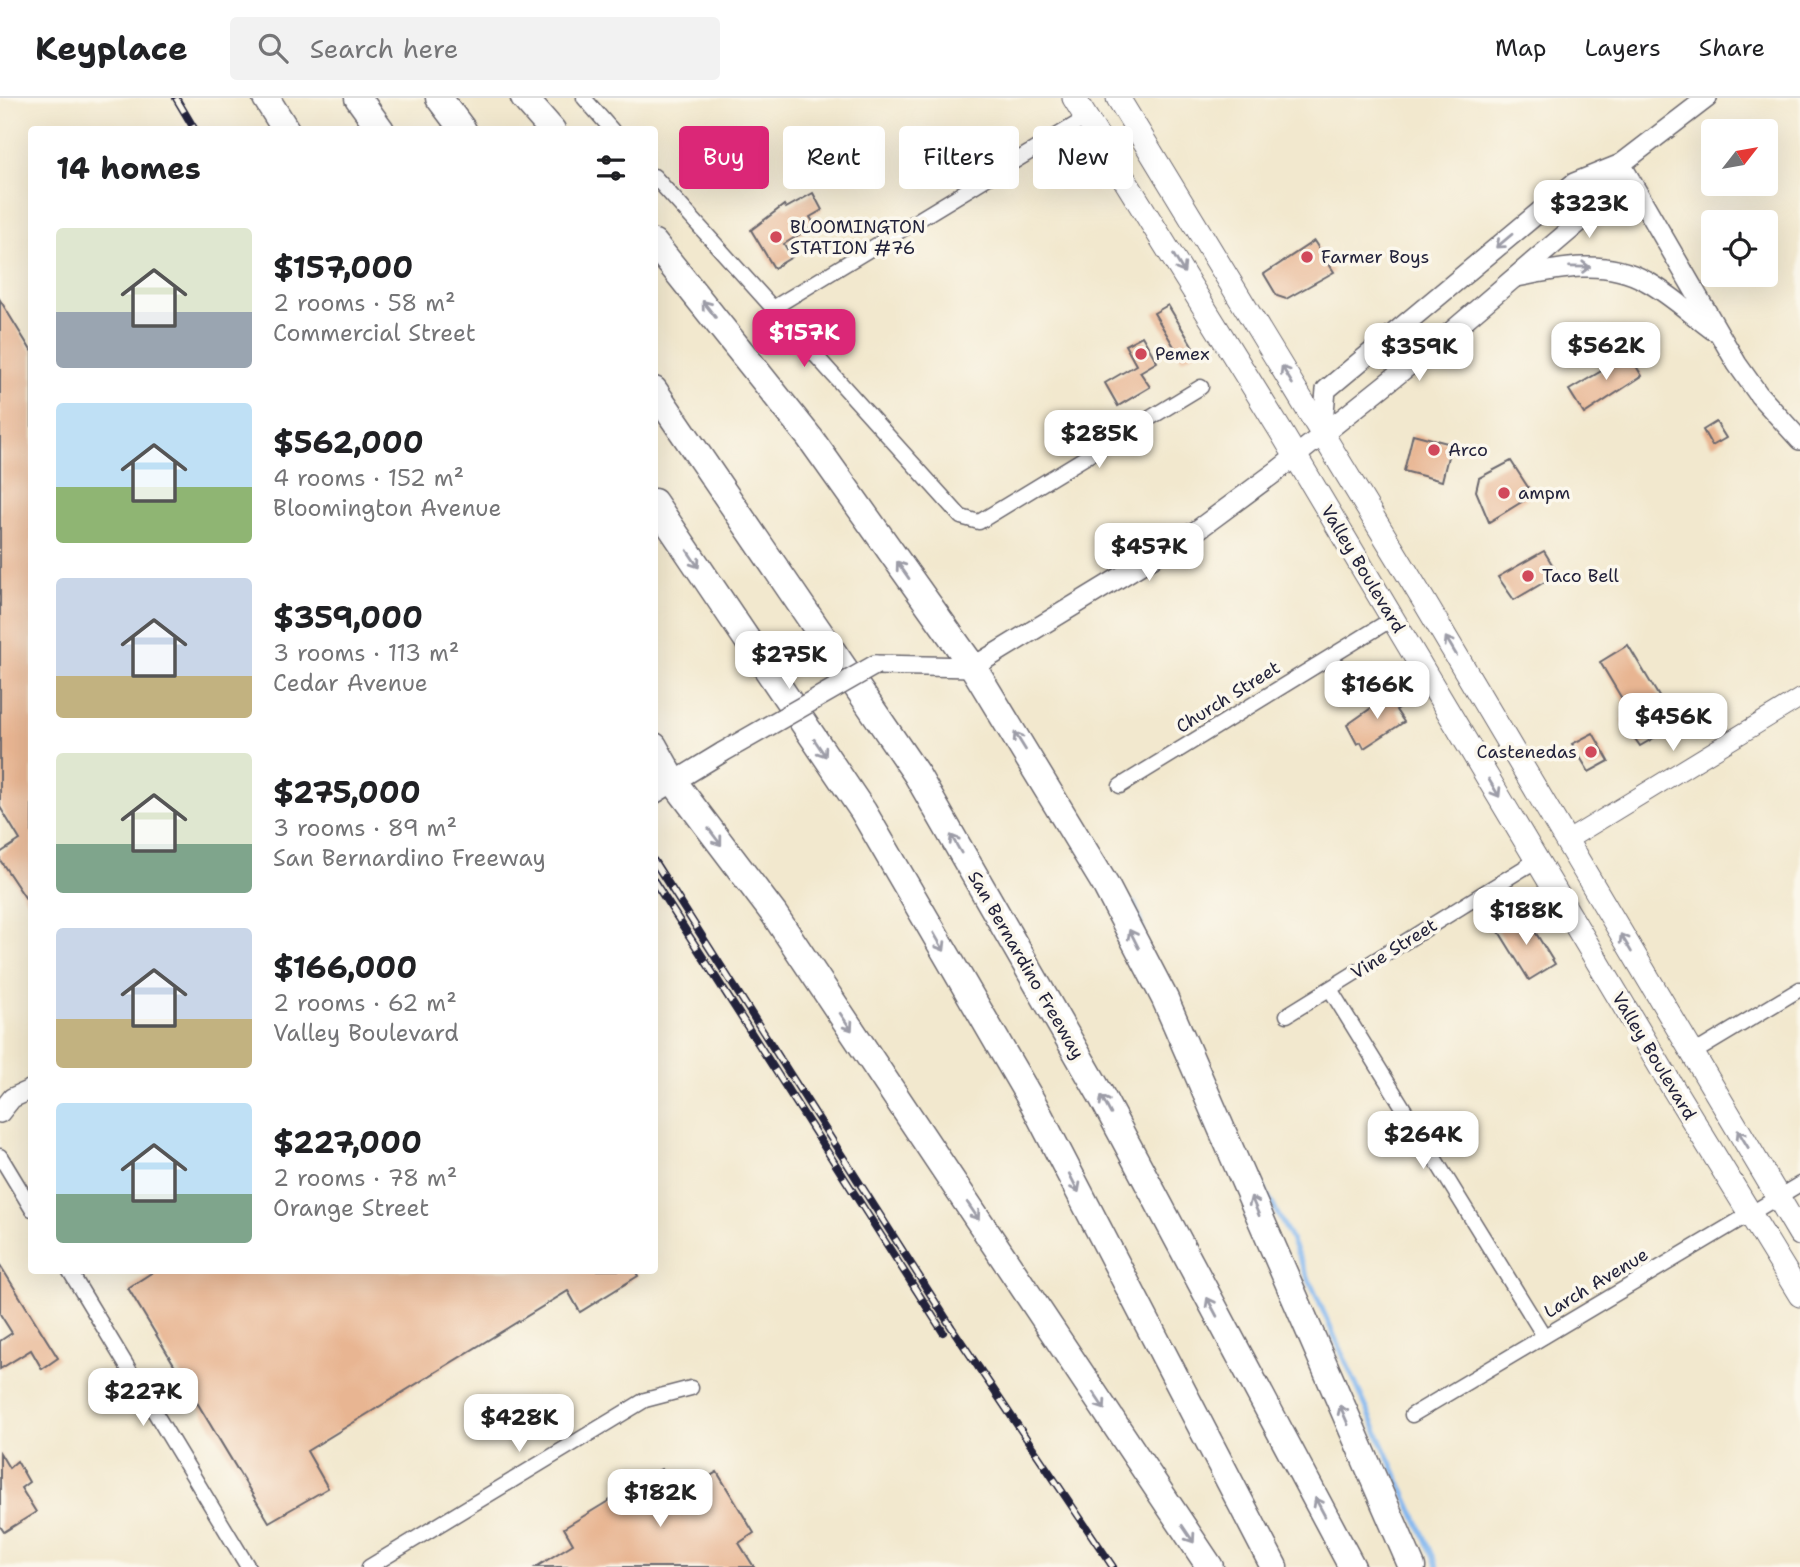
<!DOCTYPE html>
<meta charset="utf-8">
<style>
:root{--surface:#fff;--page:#f2f2f2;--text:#202124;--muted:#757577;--line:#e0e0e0;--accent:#db2777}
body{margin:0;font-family:"Shantell Sans",sans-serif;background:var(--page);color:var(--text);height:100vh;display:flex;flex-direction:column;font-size:26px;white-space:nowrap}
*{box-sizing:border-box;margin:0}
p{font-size:23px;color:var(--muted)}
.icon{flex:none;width:38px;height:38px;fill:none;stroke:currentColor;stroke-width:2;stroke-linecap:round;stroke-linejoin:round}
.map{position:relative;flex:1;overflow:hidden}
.drawer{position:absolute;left:28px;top:28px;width:630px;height:1148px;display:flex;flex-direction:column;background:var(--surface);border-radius:7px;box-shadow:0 7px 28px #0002}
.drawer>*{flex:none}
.guide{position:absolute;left:679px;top:28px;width:665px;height:63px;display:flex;gap:14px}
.needle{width:46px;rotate:59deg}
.fabs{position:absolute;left:1701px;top:21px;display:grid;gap:14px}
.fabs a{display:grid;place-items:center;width:77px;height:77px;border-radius:7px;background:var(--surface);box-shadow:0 7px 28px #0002;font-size:35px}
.price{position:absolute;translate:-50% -60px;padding:0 16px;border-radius:14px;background:#fff;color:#222;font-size:23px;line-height:46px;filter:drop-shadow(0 2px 4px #0008)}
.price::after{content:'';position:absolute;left:50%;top:42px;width:21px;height:16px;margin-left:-10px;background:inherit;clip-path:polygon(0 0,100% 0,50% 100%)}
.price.active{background:var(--accent);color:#fff}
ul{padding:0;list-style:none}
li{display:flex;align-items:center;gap:21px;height:175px;padding:0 28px}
li span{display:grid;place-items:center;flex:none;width:196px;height:140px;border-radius:7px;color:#555}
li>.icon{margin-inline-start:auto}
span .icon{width:84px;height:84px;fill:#fffc;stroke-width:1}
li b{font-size:30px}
h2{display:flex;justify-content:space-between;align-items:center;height:84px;padding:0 28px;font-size:30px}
.tag{padding:0 24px;border-radius:7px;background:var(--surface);box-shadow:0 7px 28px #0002;font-size:24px;line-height:63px}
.tag.active{background:var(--accent);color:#fff}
header{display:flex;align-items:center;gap:42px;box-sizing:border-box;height:98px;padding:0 35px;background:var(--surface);border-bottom:2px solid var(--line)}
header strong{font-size:33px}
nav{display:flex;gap:38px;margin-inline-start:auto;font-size:24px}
.search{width:490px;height:63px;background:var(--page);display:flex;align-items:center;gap:18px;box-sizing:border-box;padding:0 24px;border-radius:7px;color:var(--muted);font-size:26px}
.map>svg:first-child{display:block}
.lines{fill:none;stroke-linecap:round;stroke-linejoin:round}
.stream{stroke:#80b6ef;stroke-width:5}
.building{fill:#e8b592}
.minor-casing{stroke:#6b676e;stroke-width:17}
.tertiary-casing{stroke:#6b676e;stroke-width:20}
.secondary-casing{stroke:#6b676e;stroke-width:22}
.primary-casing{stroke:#6b676e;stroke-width:25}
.motorway-casing{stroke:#6b676e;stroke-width:29}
.minor{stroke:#fff;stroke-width:14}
.tertiary{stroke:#fff;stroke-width:18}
.secondary{stroke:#fff;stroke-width:19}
.primary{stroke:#fff;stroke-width:23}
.motorway{stroke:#fff;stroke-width:26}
.rail-casing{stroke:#22223b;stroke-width:8}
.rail{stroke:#fbf7ec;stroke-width:5;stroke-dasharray:16;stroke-linecap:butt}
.secondary-bridge-casing{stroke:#6b676e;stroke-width:22;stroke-linecap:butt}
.secondary-bridge{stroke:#fff;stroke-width:19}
.oneway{stroke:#9c9ca7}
.poi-dot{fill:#d1495b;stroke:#fbf7ec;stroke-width:2.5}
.labels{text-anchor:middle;stroke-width:7;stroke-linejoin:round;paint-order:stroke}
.poi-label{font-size:18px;fill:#22223b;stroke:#fbf7ec;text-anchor:start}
.street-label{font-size:18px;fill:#22223b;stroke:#fbf7ec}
</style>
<header>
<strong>Keyplace</strong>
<div class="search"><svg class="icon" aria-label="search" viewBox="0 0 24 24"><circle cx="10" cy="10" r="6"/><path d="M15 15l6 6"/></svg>Search here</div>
<nav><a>Map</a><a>Layers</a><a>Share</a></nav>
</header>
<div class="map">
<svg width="1800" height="1469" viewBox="0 0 1800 1469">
<rect width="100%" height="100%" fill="#fbf7ec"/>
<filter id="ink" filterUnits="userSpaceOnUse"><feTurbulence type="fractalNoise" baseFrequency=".0143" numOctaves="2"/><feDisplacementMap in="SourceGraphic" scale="14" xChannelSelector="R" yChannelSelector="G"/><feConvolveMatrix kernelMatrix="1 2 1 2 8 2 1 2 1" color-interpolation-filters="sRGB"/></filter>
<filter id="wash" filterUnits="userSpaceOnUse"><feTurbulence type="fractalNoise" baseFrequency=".00686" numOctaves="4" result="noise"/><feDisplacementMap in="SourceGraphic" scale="28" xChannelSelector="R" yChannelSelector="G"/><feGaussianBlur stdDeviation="1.57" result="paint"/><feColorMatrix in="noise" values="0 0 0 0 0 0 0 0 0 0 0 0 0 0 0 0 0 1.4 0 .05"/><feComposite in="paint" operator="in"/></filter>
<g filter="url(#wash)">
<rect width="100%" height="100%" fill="#f2e8ce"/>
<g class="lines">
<g class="stream">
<polyline points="1134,805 1143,832"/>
<polyline points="1247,1059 1289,1137 1438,1469"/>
</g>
</g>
<g id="blocks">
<g class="building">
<polygon points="813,95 822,112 810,119 815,127 784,146 792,159 774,170 751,132 784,107 786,110"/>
<polygon points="1314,143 1334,174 1286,201 1277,198 1264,176"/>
<polygon points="0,202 32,254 32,810 0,762 0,755 20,742 0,709"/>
<polygon points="1168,207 1196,254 1182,262 1154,215"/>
<polygon points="1142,238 1157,264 1140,274 1150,289 1118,308 1105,285 1136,267 1125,247"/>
<polygon points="1627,253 1642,278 1584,316 1569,292 1603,272 1601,265"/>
<polygon points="1716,324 1726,340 1712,348 1703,332"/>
<polygon points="1413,336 1451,346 1442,383 1404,373"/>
<polygon points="1511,363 1533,397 1489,424 1476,393 1479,380"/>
<polygon points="1544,453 1558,476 1514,502 1498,479"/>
<polygon points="1628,547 1676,627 1640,648 1622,622 1630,614 1600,564"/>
<polygon points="1394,594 1402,608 1396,612 1404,624 1364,650 1361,644 1357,646 1347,627"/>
<polygon points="1593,635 1609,663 1589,674 1572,646"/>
<polygon points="1524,816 1555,866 1529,882 1498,832"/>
<polygon points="0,1167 58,1260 42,1271 31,1252 0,1271 0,1243 12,1235 0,1216"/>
<polygon points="156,1172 635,1172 638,1178 580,1214 568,1193 307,1353 328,1390 269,1424 128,1190"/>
<polygon points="0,1355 9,1370 17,1363 29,1384 21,1390 36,1414 4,1434 0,1428"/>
<polygon points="661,1371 678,1398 717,1374 754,1435 739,1445 754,1469 536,1469 573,1446 564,1430"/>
</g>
</g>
</g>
<g filter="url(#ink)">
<use href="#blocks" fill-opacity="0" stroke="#6b676e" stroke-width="2"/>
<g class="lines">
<defs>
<g id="minor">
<polyline points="584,0 612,32"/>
<polyline points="654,78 961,419 979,424 1201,289"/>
<polyline points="773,210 1086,20"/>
<polyline points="1120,688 1392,521"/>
<polyline points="1330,891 1544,1238"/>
<polyline points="1287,917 1537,762"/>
<polyline points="1692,956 1800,891"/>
<polyline points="0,1058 32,1111"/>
<polyline points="69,1172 248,1469"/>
<polyline points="1412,1317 1800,1086"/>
<polyline points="369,1469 645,1302 691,1290"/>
</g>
<polyline id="tertiary" points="1566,743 1800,600"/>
<g id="secondary">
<polyline points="1621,66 1737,266 1759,297 1800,342"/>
<path d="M1517 179C1559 170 1606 160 1646 183 1670 196 1691 216 1713 232"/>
<polyline points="1322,335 1326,292 1574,85 1621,66 1707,0"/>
<polyline points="875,567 973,569 1196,433 1277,373 1446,238 1596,110 1621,66"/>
<polyline points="654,696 723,654"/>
<polyline points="0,1015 12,1000 32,991"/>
</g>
<g id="primary">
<polyline points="1074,0 1280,332 1673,990 1800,1197"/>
<polyline points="1118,0 1424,503 1800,1136"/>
</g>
<g id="motorway">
<polyline points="266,0 286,32"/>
<polyline points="358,0 381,32"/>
<polyline points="439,0 463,32"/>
<polyline points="524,0 552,32"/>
<polyline points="654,145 810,340 973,569 1106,788 1165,901 1412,1469"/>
<polyline points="654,292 917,677 1102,999 1352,1469"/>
<polyline points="654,404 863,713 1034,1007 1274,1469"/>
<polyline points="654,648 674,684 774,816 1210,1469"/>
</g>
</defs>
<use href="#minor" class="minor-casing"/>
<use href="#tertiary" class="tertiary-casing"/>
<use href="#secondary" class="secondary-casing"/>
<use href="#primary" class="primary-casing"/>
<use href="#motorway" class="motorway-casing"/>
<use href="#minor" class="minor"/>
<use href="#tertiary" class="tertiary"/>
<use href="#secondary" class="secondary"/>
<use href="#primary" class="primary"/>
<use href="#motorway" class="motorway"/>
<defs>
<g id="rail">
<polyline points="176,0 195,32"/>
<polyline points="654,763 952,1230 1113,1469"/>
<polyline points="654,783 943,1234"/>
</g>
</defs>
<use href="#rail" class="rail-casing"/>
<use href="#rail" class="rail"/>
<defs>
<polyline id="secondary-bridge" points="723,654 875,567"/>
</defs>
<use href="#secondary-bridge" class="secondary-bridge-casing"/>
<use href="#secondary-bridge" class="secondary-bridge"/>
</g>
<defs><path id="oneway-shaft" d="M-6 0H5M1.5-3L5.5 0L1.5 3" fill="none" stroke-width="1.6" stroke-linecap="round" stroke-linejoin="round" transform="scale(1.75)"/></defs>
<g class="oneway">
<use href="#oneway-shaft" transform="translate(1504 143) rotate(140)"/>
<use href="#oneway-shaft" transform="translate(1179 166) rotate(59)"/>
<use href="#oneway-shaft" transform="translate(1580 169) rotate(1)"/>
<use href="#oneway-shaft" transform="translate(709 211) rotate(-128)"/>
<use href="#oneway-shaft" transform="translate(1287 277) rotate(-121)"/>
<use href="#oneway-shaft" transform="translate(693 461) rotate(56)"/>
<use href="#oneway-shaft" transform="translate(903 472) rotate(-125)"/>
<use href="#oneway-shaft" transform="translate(1451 548) rotate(-121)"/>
<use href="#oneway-shaft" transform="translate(1020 643) rotate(-122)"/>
<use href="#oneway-shaft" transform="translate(820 650) rotate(56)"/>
<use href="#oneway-shaft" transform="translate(1494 690) rotate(59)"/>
<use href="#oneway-shaft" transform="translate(715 739) rotate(53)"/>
<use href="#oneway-shaft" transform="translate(956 746) rotate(-120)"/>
<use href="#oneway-shaft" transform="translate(1134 841) rotate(-117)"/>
<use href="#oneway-shaft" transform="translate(939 844) rotate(60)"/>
<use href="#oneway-shaft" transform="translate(1626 845) rotate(-121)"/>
<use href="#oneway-shaft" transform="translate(846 924) rotate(56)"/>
<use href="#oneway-shaft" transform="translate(1106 1007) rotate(-118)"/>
<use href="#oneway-shaft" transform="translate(1743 1041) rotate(-121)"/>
<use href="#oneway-shaft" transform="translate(1074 1085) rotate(63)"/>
<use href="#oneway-shaft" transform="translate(1255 1108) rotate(-113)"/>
<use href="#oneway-shaft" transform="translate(973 1113) rotate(56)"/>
<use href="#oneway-shaft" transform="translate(1212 1209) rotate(-118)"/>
<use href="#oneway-shaft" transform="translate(1099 1303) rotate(56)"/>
<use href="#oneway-shaft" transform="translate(1344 1317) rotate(-113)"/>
<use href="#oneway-shaft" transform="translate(1320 1409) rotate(-118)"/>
<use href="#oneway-shaft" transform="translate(1188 1436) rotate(56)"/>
</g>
</g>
<g class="poi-dot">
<circle cx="776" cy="139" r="7"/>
<circle cx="1307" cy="159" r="7"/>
<circle cx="1141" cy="256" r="7"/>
<circle cx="1434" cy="352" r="7"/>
<circle cx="1504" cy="395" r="7"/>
<circle cx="1528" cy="478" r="7"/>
<circle cx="1591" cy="654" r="7"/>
</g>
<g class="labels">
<g class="poi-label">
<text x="790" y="135">BLOOMINGTON<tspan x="790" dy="21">STATION #76</tspan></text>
<text x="1321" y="165">Farmer Boys</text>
<text x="1155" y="262">Pemex</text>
<text x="1448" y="358">Arco</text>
<text x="1518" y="401">ampm</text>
<text x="1542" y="484">Taco Bell</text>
<text x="1577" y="660" text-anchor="end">Castenedas</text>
</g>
<g class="street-label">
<text transform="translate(1363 471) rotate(59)" y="6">Valley Boulevard</text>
<text transform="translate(1228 599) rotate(-32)" y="6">Church Street</text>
<text transform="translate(1394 851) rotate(-32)" y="6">Vine Street</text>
<text transform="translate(1026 867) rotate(60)" y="6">San Bernardino Freeway</text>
<text transform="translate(1654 958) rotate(59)" y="6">Valley Boulevard</text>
<text transform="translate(1596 1185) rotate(-31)" y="6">Larch Avenue</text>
</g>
</g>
</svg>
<div class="fabs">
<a><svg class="needle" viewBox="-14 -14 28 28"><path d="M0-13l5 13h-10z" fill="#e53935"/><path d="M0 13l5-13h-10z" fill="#757577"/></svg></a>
<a><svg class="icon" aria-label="locate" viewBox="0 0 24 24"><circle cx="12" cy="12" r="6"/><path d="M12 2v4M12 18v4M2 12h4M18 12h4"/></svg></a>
</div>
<b class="price" style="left:1589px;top:142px">$323K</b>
<b class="price active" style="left:804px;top:271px">$157K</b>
<b class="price" style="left:1606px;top:284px">$562K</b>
<b class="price" style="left:1419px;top:285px">$359K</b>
<b class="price" style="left:1099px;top:372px">$285K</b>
<b class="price" style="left:1149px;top:485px">$457K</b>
<b class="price" style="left:789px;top:593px">$275K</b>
<b class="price" style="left:1377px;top:623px">$166K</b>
<b class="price" style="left:1673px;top:655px">$456K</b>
<b class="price" style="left:1526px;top:849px">$188K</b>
<b class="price" style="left:1423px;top:1073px">$264K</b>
<b class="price" style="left:143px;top:1330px">$227K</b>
<b class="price" style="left:519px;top:1356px">$428K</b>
<b class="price" style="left:660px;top:1431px">$182K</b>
<div class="guide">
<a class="tag active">Buy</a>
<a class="tag">Rent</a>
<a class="tag">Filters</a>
<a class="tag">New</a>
</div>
<section class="drawer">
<h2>14 homes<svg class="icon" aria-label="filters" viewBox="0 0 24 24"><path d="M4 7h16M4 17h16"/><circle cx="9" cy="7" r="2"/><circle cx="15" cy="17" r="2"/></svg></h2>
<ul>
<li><span style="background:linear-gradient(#dfe7d0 60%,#9aa5b1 0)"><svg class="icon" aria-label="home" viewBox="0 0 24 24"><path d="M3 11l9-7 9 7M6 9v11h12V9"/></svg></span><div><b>$157,000</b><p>2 rooms · 58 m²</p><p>Commercial Street</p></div></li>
<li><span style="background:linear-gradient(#bfe0f5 60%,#8fb573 0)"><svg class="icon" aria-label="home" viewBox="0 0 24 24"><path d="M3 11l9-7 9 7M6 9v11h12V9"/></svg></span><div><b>$562,000</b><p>4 rooms · 152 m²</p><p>Bloomington Avenue</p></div></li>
<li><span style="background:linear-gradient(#c9d6e8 70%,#c2b280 0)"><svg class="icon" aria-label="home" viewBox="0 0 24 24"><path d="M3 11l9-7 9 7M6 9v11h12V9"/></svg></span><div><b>$359,000</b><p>3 rooms · 113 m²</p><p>Cedar Avenue</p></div></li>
<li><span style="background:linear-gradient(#dfe7d0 65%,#7fa58c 0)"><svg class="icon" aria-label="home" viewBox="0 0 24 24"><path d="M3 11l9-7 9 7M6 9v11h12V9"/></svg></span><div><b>$275,000</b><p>3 rooms · 89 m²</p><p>San Bernardino Freeway</p></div></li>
<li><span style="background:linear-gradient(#c9d6e8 65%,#c2b280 0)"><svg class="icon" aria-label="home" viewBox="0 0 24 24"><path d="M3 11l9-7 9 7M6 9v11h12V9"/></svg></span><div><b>$166,000</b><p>2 rooms · 62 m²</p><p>Valley Boulevard</p></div></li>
<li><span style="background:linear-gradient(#bfe0f5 65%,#7fa58c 0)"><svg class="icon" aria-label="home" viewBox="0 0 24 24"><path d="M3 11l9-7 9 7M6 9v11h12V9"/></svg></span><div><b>$227,000</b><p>2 rooms · 78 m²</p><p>Orange Street</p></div></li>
</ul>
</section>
</div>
